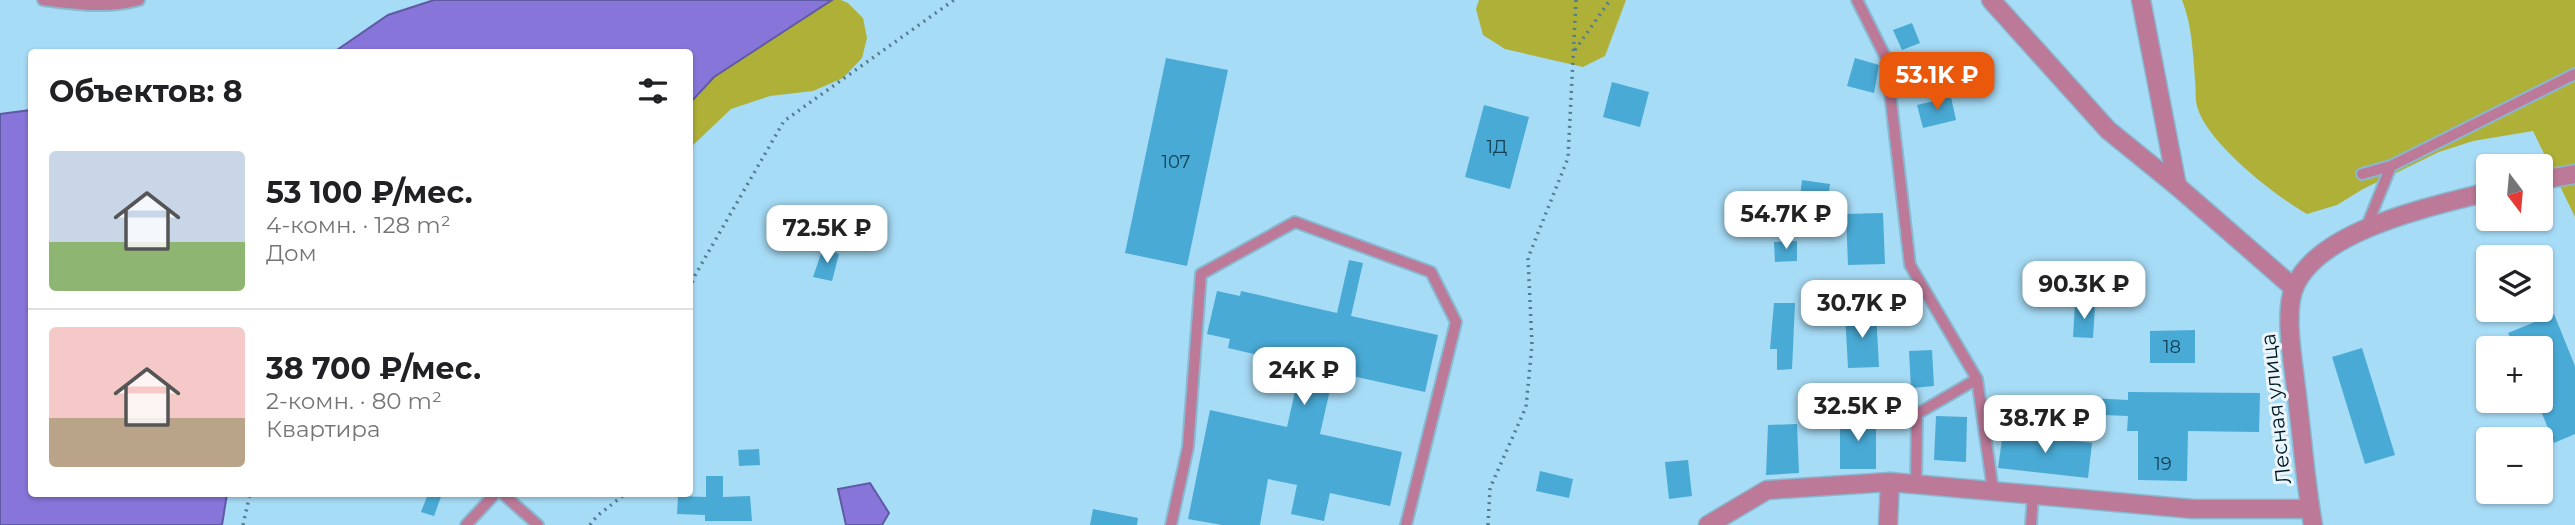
<!DOCTYPE html>
<html lang="ru">
<meta charset="utf-8">
<style>
:root{--surface:#fff;--page:#f2f2f2;--text:#202124;--muted:#757577;--line:#e0e0e0;--accent:#ea580c}
body{margin:0;font-family:Montserrat,sans-serif;background:var(--page);color:var(--text);height:100vh;display:flex;flex-direction:column;font-size:26px;white-space:nowrap}
*{box-sizing:border-box;margin:0}
p{font-size:23px;color:var(--muted)}
.icon{flex:none;width:38px;height:38px;fill:none;stroke:currentColor;stroke-width:2;stroke-linecap:round;stroke-linejoin:round}
.map{position:relative;flex:1;overflow:hidden}
.sheet{position:absolute;left:28px;top:49px;width:665px;height:448px;display:flex;flex-direction:column;background:var(--surface);border-radius:7px;box-shadow:0 2px 5px #0004}
.sheet>*{flex:none}
.needle{width:46px;rotate:164deg}
.tools{position:absolute;left:2476px;top:154px;display:grid;gap:14px}
.tools a{display:grid;place-items:center;width:77px;height:77px;border-radius:7px;background:var(--surface);box-shadow:0 2px 5px #0004;font-size:35px}
.price{position:absolute;translate:-50% -60px;padding:0 16px;border-radius:14px;background:#fff;color:#222;font-size:23px;line-height:46px;filter:drop-shadow(0 2px 4px #0008)}
.price::after{content:'';position:absolute;left:50%;top:42px;width:21px;height:16px;margin-left:-10px;background:inherit;clip-path:polygon(0 0,100% 0,50% 100%)}
.price.current{background:var(--accent);color:#fff}
ul{padding:0;list-style:none}
li{display:flex;align-items:center;gap:21px;height:175px;padding:0 21px}
li+li{border-top:2px solid var(--line)}
li span{display:grid;place-items:center;flex:none;width:196px;height:140px;border-radius:7px;color:#555}
li>.icon{margin-inline-start:auto}
span .icon{width:84px;height:84px;fill:#fffc;stroke-width:1}
li b{font-size:30px}
h2{display:flex;justify-content:space-between;align-items:center;height:84px;padding:0 21px;font-size:30px}
.map>svg:first-child{display:block}
.green{fill:#aeb038}
.water{fill:#8875d9;stroke:#5f5aa4;stroke-width:2}
.building{fill:#49aad5}
.lines{fill:none;stroke-linecap:round;stroke-linejoin:round}
.service-casing{stroke:#89b9d1;stroke-width:14}
.minor-casing{stroke:#89b9d1;stroke-width:21}
.path{stroke:#537b8f;stroke-width:3.5;stroke-dasharray:2 5;stroke-linecap:butt}
.service{stroke:#bc7998;stroke-width:10}
.minor{stroke:#bc7998;stroke-width:18}
.labels{text-anchor:middle;stroke-width:6;stroke-linejoin:round;paint-order:stroke}
.number-label{font-size:18px;fill:#124054}
.street-label{font-size:21px;fill:#001c29;stroke:#ecf5fa}
</style>
<div class="map">
<svg width="2575" height="525" viewBox="0 0 2575 525">
<rect width="100%" height="100%" fill="#a7dcf6"/>
<g class="green">
<polygon points="832,0 841,0 848,3 863,18 867,38 862,58 843,78 813,91 770,96 731,109 690,148 690,103 714,77"/>
<polygon points="1479,0 1626,0 1605,56 1583,67 1505,49 1483,35 1476,9"/>
<path d="M2182 0H2575V217L2533 131 2473 141 2439 152 2363 189 2337 205 2307 214C2275 196 2206 142 2197 106 2195 98 2196 88 2195 80 2193 53 2192 25 2182 0Z"/>
</g>
<g class="water">
<polygon points="434,0 832,0 714,77 690,103 690,52 334,52 388,15"/>
<polygon points="31,110 32,494 227,494 222,525 0,525 0,114"/>
<polygon points="870,483 889,513 882,525 846,525 838,489"/>
</g>
<g class="building">
<polygon points="1912,23 1920,43 1902,50 1893,30"/>
<polygon points="1166,58 1228,70 1187,266 1125,253"/>
<polygon points="1855,58 1879,65 1874,93 1847,86"/>
<polygon points="1612,82 1649,92 1640,127 1603,117"/>
<polygon points="1951,97 1956,120 1923,128 1917,105"/>
<polygon points="1484,105 1529,117 1510,189 1465,177"/>
<polygon points="1802,180 1830,184 1827,208 1799,205"/>
<polygon points="1883,213 1885,264 1848,265 1846,214"/>
<polygon points="1797,241 1797,261 1775,262 1774,242"/>
<polygon points="823,248 839,254 832,281 813,277"/>
<polygon points="1349,260 1363,263 1351,316 1438,335 1425,392 1334,372 1320,434 1402,452 1390,506 1330,493 1324,521 1291,514 1297,485 1268,479 1260,525 1222,525 1188,519 1210,410 1287,427 1301,365 1228,348 1230,339 1207,334 1217,291 1240,296 1241,291 1337,313"/>
<polygon points="1774,303 1795,303 1792,369 1777,370 1777,349 1770,349"/>
<polygon points="2075,305 2095,306 2093,338 2073,337"/>
<polygon points="1876,312 1879,367 1848,368 1845,313"/>
<polygon points="2554,314 2575,366 2575,434 2554,443 2537,401 2541,401 2541,348 2515,348 2508,333"/>
<polygon points="2195,330 2195,363 2150,363 2150,331"/>
<polygon points="2362,348 2395,455 2365,464 2332,357"/>
<polygon points="1932,350 1934,386 1911,388 1909,351"/>
<polygon points="2128,392 2260,393 2259,432 2188,431 2187,481 2138,480 2138,431 2127,431 2128,416 2032,412 2033,395 2128,400"/>
<polygon points="1936,416 1967,417 1966,462 1934,460"/>
<rect x="1840" y="417" width="36" height="52"/>
<polygon points="1797,424 1799,473 1766,475 1768,425"/>
<polygon points="2003,432 2092,443 2088,478 1998,468"/>
<polygon points="759,449 760,465 739,466 738,450"/>
<polygon points="1688,460 1692,496 1669,499 1665,462"/>
<polygon points="1540,471 1573,479 1569,498 1536,491"/>
<polygon points="706,476 723,476 723,497 750,496 752,521 705,521 705,515 677,514 678,496 706,497"/>
<polygon points="428,494 442,494 434,516 421,512"/>
<polygon points="1093,509 1138,518 1137,525 1090,525"/>
</g>
<g class="lines">
<defs>
<g id="service">
<path d="M43 0C76 4 107 9 139 0"/>
<polyline points="1857,0 1886,58 1910,265 1977,379 1993,490"/>
<polyline points="2362,174 2391,166 2575,74"/>
<polyline points="2366,228 2391,166"/>
<polyline points="1916,484 1917,414 1977,379"/>
<polyline points="503,494 538,525"/>
<polyline points="466,525 495,494"/>
<polyline points="1171,525 1188,447 1201,274 1295,222 1431,272 1456,322 1406,525"/>
<polyline points="2031,525 2033,495"/>
</g>
<g id="minor">
<polyline points="1991,0 2108,130 2177,186 2294,288"/>
<polyline points="2141,0 2177,186"/>
<polyline points="2541,180 2575,174"/>
<polyline points="1708,525 1767,490 1890,482 2193,509 2310,509"/>
<polyline points="1888,525 1890,482"/>
<path d="M2313 525C2305 480 2302 434 2296 388 2293 361 2284 313 2294 288 2318 229 2434 206 2488 192"/>
</g>
</defs>
<use href="#service" class="service-casing"/>
<use href="#minor" class="minor-casing"/>
<g class="path">
<polyline points="1575,50 1610,0"/>
<polyline points="690,289 694,277 784,121 954,0"/>
<polyline points="243,525 250,494"/>
<polyline points="590,525 597,516 625,494"/>
<polyline points="1488,525 1490,488 1526,407 1532,345 1528,258 1568,158 1576,0"/>
</g>
<use href="#service" class="service"/>
<use href="#minor" class="minor"/>
</g>
<g class="labels">
<g class="number-label">
<text x="1497" y="153">1Д</text>
<text x="1176" y="168">107</text>
<text x="2172" y="353">18</text>
<text x="2163" y="470">19</text>
</g>
<g class="street-label">
<text transform="translate(2276 409) rotate(-96)" y="7">Лесная улица</text>
</g>
</g>
</svg>
<div class="tools">
<a><svg class="needle" viewBox="-14 -14 28 28"><path d="M0-13l5 13h-10z" fill="#e53935"/><path d="M0 13l5-13h-10z" fill="#757577"/></svg></a>
<a><svg class="icon" aria-label="layers" viewBox="0 0 24 24"><path d="M12 4l9 5-9 5-9-5zM3 14l9 5 9-5"/></svg></a>
<a>+</a>
<a>−</a>
</div>
<b class="price current" style="left:1937px;top:112px">53.1K ₽</b>
<b class="price" style="left:1786px;top:251px">54.7K ₽</b>
<b class="price" style="left:827px;top:265px">72.5K ₽</b>
<b class="price" style="left:2084px;top:321px">90.3K ₽</b>
<b class="price" style="left:1862px;top:340px">30.7K ₽</b>
<b class="price" style="left:1304px;top:407px">24K ₽</b>
<b class="price" style="left:1858px;top:443px">32.5K ₽</b>
<b class="price" style="left:2045px;top:455px">38.7K ₽</b>
<section class="sheet">
<h2>Объектов: 8<svg class="icon" aria-label="filters" viewBox="0 0 24 24"><path d="M4 7h16M4 17h16"/><circle cx="9" cy="7" r="2"/><circle cx="15" cy="17" r="2"/></svg></h2>
<ul>
<li><span style="background:linear-gradient(#c9d6e8 65%,#8fb573 0)"><svg class="icon" aria-label="home" viewBox="0 0 24 24"><path d="M3 11l9-7 9 7M6 9v11h12V9"/></svg></span><div><b>53 100 ₽/мес.</b><p>4-комн. · 128 m²</p><p>Дом</p></div></li>
<li><span style="background:linear-gradient(#f6c9c9 65%,#b9a48a 0)"><svg class="icon" aria-label="home" viewBox="0 0 24 24"><path d="M3 11l9-7 9 7M6 9v11h12V9"/></svg></span><div><b>38 700 ₽/мес.</b><p>2-комн. · 80 m²</p><p>Квартира</p></div></li>
</ul>
</section>
</div>
